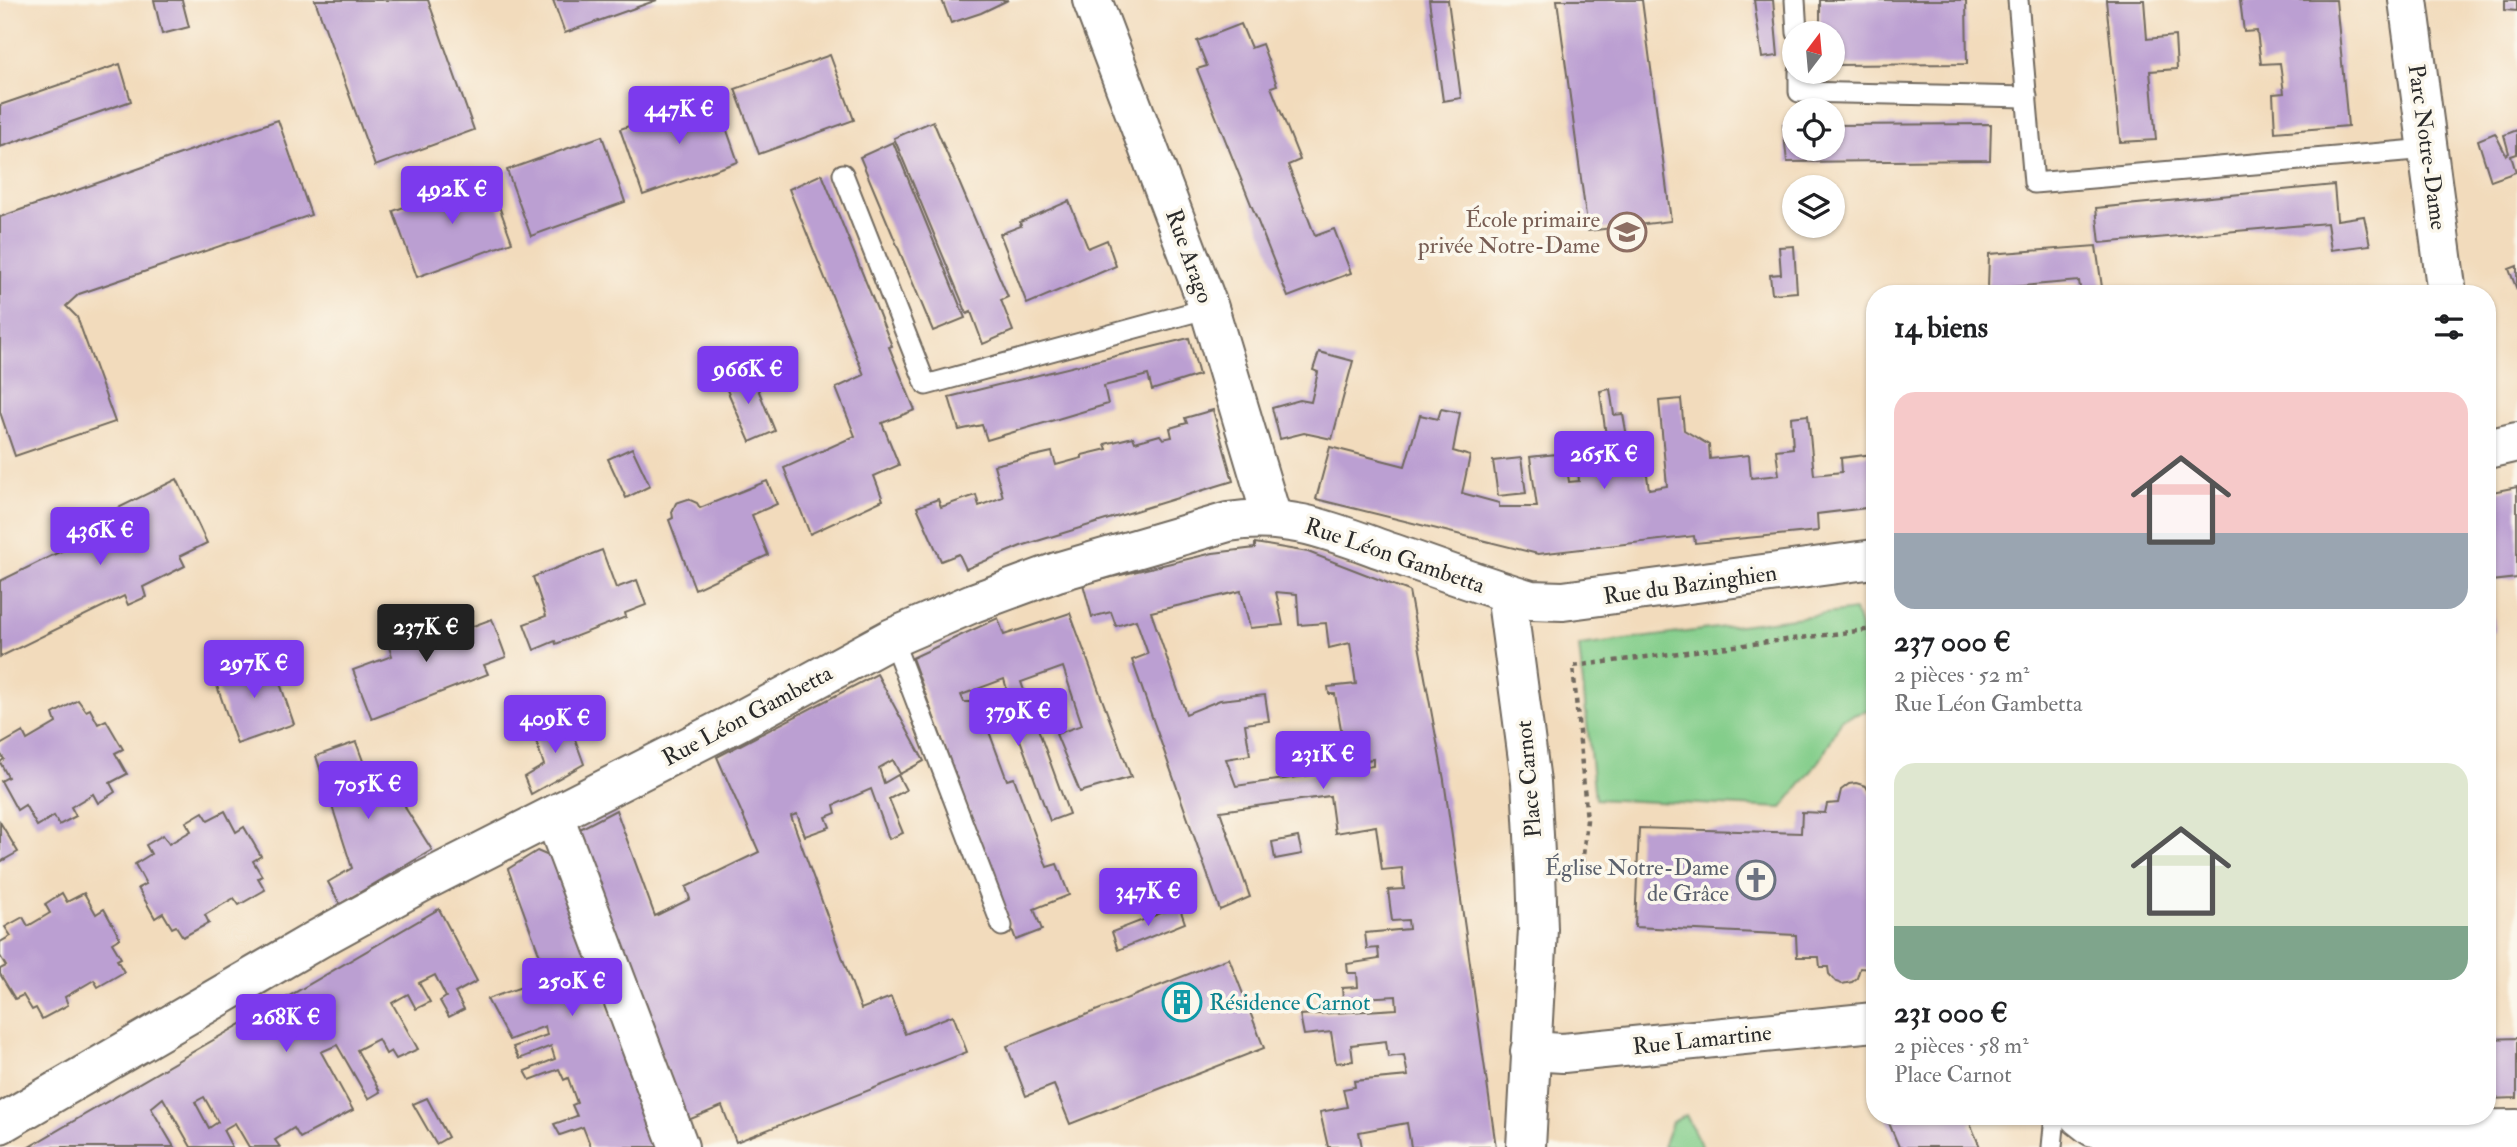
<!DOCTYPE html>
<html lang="fr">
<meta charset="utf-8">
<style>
:root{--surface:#fff;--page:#f6f6f6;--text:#202124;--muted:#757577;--accent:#7c3aed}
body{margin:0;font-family:"IM FELL Double Pica",serif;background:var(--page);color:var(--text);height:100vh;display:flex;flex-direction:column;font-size:26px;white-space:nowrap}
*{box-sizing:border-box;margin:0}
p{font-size:23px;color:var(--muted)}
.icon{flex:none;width:38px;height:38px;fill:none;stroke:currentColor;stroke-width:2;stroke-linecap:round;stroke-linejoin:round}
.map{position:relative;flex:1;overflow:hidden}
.drawer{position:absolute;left:1866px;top:285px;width:630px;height:840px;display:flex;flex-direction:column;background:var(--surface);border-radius:28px;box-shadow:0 2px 5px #0004}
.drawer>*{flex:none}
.needle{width:46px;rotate:16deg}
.tools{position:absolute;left:1782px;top:21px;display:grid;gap:14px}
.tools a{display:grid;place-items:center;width:63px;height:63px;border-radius:50%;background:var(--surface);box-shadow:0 2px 5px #0004;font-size:35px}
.price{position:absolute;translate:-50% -60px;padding:0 16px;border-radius:7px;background:var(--accent);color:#fff;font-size:23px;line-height:46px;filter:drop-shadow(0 2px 4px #0008)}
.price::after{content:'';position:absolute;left:50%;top:42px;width:21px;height:16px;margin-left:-10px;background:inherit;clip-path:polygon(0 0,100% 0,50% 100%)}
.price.current{background:#222;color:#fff}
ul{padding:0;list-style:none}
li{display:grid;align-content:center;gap:14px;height:371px;padding:0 28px}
li span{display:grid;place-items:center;height:217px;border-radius:21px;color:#555}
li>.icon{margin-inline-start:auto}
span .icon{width:126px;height:126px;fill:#fffc;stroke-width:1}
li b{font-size:30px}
h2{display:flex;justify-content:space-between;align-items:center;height:84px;padding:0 28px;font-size:30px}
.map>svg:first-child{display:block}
.green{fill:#84ce8b;stroke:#587c5b;stroke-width:2}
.building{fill:#bb9fd2;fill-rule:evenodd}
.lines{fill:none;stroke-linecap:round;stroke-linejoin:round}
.service-casing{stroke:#71695e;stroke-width:23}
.minor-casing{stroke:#71695e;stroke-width:42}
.path{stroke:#71695e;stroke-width:4.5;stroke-dasharray:5 5;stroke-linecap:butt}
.service{stroke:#fff;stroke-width:19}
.minor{stroke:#fff;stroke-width:38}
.labels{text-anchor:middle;stroke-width:7;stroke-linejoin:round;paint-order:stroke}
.street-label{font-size:23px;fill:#2b2b2b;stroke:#fbf7ec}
.education-label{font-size:23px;fill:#785e54;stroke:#fbf7ec;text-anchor:end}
.worship-label{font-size:23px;fill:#5b616d;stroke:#fbf7ec;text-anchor:end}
.culture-label{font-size:23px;fill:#0d838f;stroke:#fbf7ec;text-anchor:start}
</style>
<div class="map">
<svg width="2517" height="1147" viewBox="0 0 2517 1147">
<rect width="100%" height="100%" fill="#fbf7ec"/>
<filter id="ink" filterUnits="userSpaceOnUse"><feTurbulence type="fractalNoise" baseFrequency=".0143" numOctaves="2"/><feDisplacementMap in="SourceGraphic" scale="14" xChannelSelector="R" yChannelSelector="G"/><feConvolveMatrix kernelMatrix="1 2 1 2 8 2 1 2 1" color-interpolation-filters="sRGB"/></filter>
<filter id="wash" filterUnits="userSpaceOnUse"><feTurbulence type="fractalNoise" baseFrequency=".00686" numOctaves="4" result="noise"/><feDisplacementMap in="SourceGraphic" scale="28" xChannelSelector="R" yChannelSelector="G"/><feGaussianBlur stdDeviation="1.57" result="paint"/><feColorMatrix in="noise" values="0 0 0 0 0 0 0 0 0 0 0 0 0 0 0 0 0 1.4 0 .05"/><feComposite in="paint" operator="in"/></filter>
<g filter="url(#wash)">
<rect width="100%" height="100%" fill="#f2dbbc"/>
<g class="green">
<polygon points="1855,610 1874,675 1874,708 1842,719 1821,759 1782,808 1595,799 1579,646"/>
<polygon points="1686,1115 1702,1147 1663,1147 1672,1122"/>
</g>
<g id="blocks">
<g class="building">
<polygon points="154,0 182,0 189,27 162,34"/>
<polygon points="315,0 428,0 474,130 375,166"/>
<polygon points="553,0 657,0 565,33"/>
<polygon points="942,0 1008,0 981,13 951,23"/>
<polygon points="1429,0 1448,0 1461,98 1443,101"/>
<polygon points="1557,0 1642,0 1671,221 1588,231"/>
<polygon points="1754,0 1773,0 1778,56 1762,58"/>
<polygon points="1820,0 1966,0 1967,64 1832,65 1832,33 1820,33"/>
<polygon points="2106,0 2144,0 2147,39 2175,36 2177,69 2150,71 2156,140 2120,142"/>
<polygon points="2240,0 2336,0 2348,126 2275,132 2273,94 2284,93 2280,63 2261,64 2257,31 2244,32"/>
<polygon points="2505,0 2517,0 2517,11 2505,10"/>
<polygon points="1241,24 1251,48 1262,44 1277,85 1271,87 1300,160 1288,165 1315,236 1334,229 1351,273 1288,297 1197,69 1207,66 1197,41"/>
<polygon points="830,55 854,120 759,154 735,89"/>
<polygon points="120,64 131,101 0,147 0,105"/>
<polygon points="715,96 738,162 643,195 620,129"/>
<polygon points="278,120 311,215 79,294 66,306 77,317 115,422 15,456 0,412 0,217"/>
<polygon points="933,121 1008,297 1001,300 1013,331 983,344 971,312 967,314 894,138"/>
<polygon points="1991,124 1990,160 1787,162 1783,125 1794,125 1794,149 1832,149 1832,125"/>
<polygon points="2517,130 2517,154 2511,156 2516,172 2491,181 2478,140 2495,133 2506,155 2509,153 2504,135"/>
<polygon points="602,136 625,202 531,236 507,170"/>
<polygon points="893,142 965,318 933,331 860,157"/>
<polygon points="822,174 892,346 889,347 915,410 882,423 899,465 874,476 883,500 810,534 784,468 855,436 836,388 864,375 789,189"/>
<polygon points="488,176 512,242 417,277 393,211"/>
<polygon points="2334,185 2337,220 2364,216 2370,245 2331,250 2327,223 2100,243 2096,208"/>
<polygon points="1069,201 1088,248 1107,240 1116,266 1027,304 1000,234 1021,226 1020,222"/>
<polygon points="1794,246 1797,292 1772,294 1770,275 1781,274 1779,247"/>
<polygon points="2096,246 2103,294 2081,294 2079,281 1988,289 1989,254"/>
<polygon points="2517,266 2517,290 2509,269"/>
<polygon points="1189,338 1199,375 1152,390 1148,375 1104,386 1108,404 987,440 982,425 959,430 949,397"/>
<polygon points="1319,352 1353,361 1332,439 1304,433 1280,439 1272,408 1300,400 1311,402 1318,372 1313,370"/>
<polygon points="725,369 758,389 775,431 750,442 719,372"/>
<polygon points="1610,389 1614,415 1623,414 1633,470 1646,469 1649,489 1667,486 1659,401 1681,399 1684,430 1709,445 1710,459 1749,455 1751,478 1779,475 1776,450 1793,448 1791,417 1808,415 1814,475 1842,472 1841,458 1874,454 1874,507 1817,514 1818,531 1695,543 1694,536 1538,554 1316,499 1330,447 1405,466 1420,415 1438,419 1441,409 1460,413 1453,451 1470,456 1462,493 1499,503 1499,507 1537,507 1530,457 1565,453 1569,482 1579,481 1578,470 1610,466 1600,391"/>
<polygon points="1213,410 1233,481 1021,546 966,569 959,554 941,561 917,507 938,499 941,507 976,495 979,506 1003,497 994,465 1052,452 1056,465 1082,458 1082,455 1107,449 1105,444 1133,437 1135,442 1160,435 1163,439 1172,437 1170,428 1187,423 1185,418"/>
<polygon points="632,448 650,486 626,498 608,459"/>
<polygon points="1521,458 1526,493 1498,496 1493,461"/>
<polygon points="177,479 207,543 180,556 185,566 143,587 146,597 128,605 124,596 0,657 0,581 102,531 96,519"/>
<polygon points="767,481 777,504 752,515 768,555 695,589 669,520 673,518 672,512 676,503 688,499 697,503 700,508"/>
<polygon points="2517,487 2517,578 2491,581 2495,632 2487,633 2487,493"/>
<path d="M1255 543 1308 552 1409 591 1444 780 1496 1147H1411L1407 1123 1359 1132 1362 1147H1328L1320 1112 1347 1107 1343 1089 1355 1087 1354 1081 1408 1076 1404 1055 1388 1057 1386 1041 1351 1045 1353 1061 1336 1063 1331 1032 1304 1035 1300 1015 1397 1009 1396 996 1343 999 1342 988 1358 987 1357 973H1348L1347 964 1379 959 1378 948 1367 949 1365 933 1409 929 1408 920 1392 921 1388 890 1404 889 1402 868 1382 870 1376 826 1335 833 1330 796 1220 811 1250 897 1220 910 1132 660 1148 654 1136 620 1116 626 1111 612 1092 617 1083 584 1213 553 1255 548ZM1241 591 1250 628 1283 625 1276 592 1297 594 1299 625 1326 623 1329 648 1350 643 1356 684 1328 687 1329 694H1335L1342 735 1326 737 1327 744 1289 750 1292 771 1329 766 1327 752 1344 749 1346 763 1373 759V766L1236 786 1226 759 1250 755 1245 724 1269 721 1265 695 1220 700 1186 714 1151 612Z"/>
<polygon points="602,550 616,588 637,580 646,605 625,613 626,617 556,644 555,641 534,650 524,624 546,616 533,577"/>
<polygon points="1070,613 1131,777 1080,792 1056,734 1082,725 1063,667 1021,682 1069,814 1050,821 1005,699 1006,686 1004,679 961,695 964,702 978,702 1007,780 1014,778 1047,867 1057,864 1069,895 1034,909 1042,930 1016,940 912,658 998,618 1004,635"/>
<polygon points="411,615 422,618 430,642 492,619 506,657 484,665 488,674 372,719 353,670 392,656 384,633 388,623"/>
<polygon points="271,657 294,724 237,744 214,677"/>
<polygon points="877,674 924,761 900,774 893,760 879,768 884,783 898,775 906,790 889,799 903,833 889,839 871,789 834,805 836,813 826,817 830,827 805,836 797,814 791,816 861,1009 891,997 905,1034 953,1015 967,1052 736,1142 722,1106 686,1121 576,831 616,810 655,916 690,899 686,887 759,852 717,757"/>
<polygon points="78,700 86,711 90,709 98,724 106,720 123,749 115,753 127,774 110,783 115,792 98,803 93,794 71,807 76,816 59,825 54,816 37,826 25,805 17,810 1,781 8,777 0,762 4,759 0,753 0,745 23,732 27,740 56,723 53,714"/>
<polygon points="568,720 584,764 531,794 524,777 544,765 533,732"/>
<polygon points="356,742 367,772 384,766 389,778 395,775 406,809 432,850 340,904 328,882 352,868 316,756"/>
<polygon points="1856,783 1866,786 1874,801 1874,960 1870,960 1870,969 1860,968 1857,978 1852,982 1842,984 1836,982 1829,974 1828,967 1820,967 1819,957 1797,957 1796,935 1635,927 1639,828 1801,833 1802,812 1825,813 1827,804 1838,803 1841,790 1849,784"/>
<polygon points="225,811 236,832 244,827 261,856 253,861 262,876 258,878 265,890 239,905 234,898 205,915 209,923 183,937 176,926 172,928 163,913 155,918 138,888 146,884 135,864 151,854 146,845 163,835 169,844 191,831 186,822 203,812 208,820"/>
<polygon points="0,822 18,852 0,862"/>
<polygon points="1298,837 1302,854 1275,859 1272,842"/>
<polygon points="537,851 551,857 660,1147 591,1147 583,1127 560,1135 554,1124 577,1116 572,1105 577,1103 568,1078 564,1080 559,1069 530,1080 525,1071 555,1059 551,1046 519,1059 513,1047 547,1035 545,1026 509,1040 487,999 548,978 508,869"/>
<polygon points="62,893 67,902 84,893 96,914 104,909 120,938 112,943 121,958 117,960 124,972 98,987 94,980 65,997 68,1005 42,1019 36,1008 32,1010 23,995 15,999 0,974 0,969 6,966 0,956 0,942 11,936 5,927 23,917 28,926 50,913 45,904"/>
<polygon points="1179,906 1185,923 1118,950 1112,932"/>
<path d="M439 909 477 981 455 993 464 1009 449 1017 440 1001 446 997 435 975 419 983 430 1002 416 1009 408 994 392 1003 418 1049 396 1059 391 1051 386 1054 378 1039 357 1050 380 1092 368 1099 337 1045 321 1052 353 1110 300 1138 294 1128 275 1140 280 1147H249L235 1123 223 1130 232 1147H191L163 1098 151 1108 174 1147H29ZM204 1097 218 1122 209 1128 195 1102Z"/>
<polygon points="1229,958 1264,1048 1070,1124 1054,1085 1026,1096 1007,1046"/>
<polygon points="2517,1038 2517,1098 2487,1099 2487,1039"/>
<polygon points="427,1098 448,1137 436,1144 413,1104"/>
<polygon points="1886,1116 1984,1116 1970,1123 1980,1147 1899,1147"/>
</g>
</g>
</g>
<g filter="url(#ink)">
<use href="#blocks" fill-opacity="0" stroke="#71695e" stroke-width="2"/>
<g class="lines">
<defs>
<g id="service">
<polyline points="1795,0 1797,33"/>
<polyline points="2018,0 2034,183 2428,149"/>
<polyline points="1799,72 1799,92 2027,97"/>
<polyline points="843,174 926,385 1209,308"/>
<polyline points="892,638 1002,926"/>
<polyline points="2052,1147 2055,1116"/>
</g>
<g id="minor">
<polyline points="1092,0 1209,308 1272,518"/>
<polyline points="2408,0 2447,294"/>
<polyline points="2487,449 2517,442"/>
<polyline points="1506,593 1531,782 1536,871 1538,929 1526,1147"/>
<polyline points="554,816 679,1147"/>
<polyline points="1530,1051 1563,1053 1874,1022"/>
<polyline points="2079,1116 2093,1127 2127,1134 2517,1129"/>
<path d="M0 1124 318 939 422 882 737 722 892 638 973 603 1057 572 1228 522C1288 512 1333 532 1389 552 1436 568 1483 586 1531 600L1563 601 1874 559"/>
</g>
</defs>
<use href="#service" class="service-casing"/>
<use href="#minor" class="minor-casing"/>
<polyline class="path" points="1581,874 1587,820 1573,666 1874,629"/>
<use href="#service" class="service"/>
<use href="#minor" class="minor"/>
</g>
</g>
<defs>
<symbol id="school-ring" viewBox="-11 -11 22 22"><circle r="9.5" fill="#fbf7ec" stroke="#8d6e63" stroke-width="1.5"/><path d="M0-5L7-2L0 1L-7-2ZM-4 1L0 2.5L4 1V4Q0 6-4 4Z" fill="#8d6e63"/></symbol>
<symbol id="church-ring" viewBox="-11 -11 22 22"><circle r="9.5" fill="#fbf7ec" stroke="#6b7280" stroke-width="1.5"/><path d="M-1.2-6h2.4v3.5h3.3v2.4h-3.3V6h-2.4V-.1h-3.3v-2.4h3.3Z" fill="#6b7280"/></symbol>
<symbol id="building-ring" viewBox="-11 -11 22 22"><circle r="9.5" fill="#fbf7ec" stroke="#0f9aa8" stroke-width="1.5"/><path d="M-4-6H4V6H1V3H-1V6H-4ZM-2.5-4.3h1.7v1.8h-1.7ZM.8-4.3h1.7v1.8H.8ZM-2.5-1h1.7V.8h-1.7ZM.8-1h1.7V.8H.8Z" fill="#0f9aa8"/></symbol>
</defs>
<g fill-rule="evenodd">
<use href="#school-ring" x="1605" y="210" width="44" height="44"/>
<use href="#church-ring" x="1734" y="858" width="44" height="44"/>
<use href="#building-ring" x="1160" y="980" width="44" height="44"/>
</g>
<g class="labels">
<g class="street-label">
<text transform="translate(2428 147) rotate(82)" y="8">Parc Notre-Dame</text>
<text transform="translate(1190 256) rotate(70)" y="8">Rue Arago</text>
<text transform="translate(1395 555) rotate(19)" y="8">Rue Léon Gambetta</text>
<text transform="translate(1690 584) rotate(-8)" y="8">Rue du Bazinghien</text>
<text transform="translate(747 715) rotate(-28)" y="8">Rue Léon Gambetta</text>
<text transform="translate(1528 779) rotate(-95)" y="8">Place Carnot</text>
<text transform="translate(1702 1039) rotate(-6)" y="8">Rue Lamartine</text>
</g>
<g class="education-label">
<text x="1600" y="227">École primaire<tspan x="1600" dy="26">privée Notre-Dame</tspan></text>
</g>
<g class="worship-label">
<text x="1729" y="875">Église Notre-Dame<tspan x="1729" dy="26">de Grâce</tspan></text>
</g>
<g class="culture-label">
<text x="1209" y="1010">Résidence Carnot</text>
</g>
</g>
</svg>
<div class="tools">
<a><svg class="needle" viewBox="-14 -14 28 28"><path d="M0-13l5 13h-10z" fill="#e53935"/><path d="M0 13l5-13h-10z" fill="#757577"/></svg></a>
<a><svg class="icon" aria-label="locate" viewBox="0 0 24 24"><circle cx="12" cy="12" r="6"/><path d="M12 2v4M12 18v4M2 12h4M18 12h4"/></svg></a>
<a><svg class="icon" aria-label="layers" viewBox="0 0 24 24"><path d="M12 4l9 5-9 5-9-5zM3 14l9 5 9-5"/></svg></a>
</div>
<b class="price" style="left:679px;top:146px">447K €</b>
<b class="price" style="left:452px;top:226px">492K €</b>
<b class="price" style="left:748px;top:406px">966K €</b>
<b class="price" style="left:1604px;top:491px">265K €</b>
<b class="price" style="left:100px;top:567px">436K €</b>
<b class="price current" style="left:426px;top:664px">237K €</b>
<b class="price" style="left:254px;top:700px">297K €</b>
<b class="price" style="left:1018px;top:748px">379K €</b>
<b class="price" style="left:555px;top:755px">409K €</b>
<b class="price" style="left:1323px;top:791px">231K €</b>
<b class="price" style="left:368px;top:821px">705K €</b>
<b class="price" style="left:1148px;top:928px">347K €</b>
<b class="price" style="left:572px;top:1018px">250K €</b>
<b class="price" style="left:286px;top:1054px">268K €</b>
<section class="drawer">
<h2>14 biens<svg class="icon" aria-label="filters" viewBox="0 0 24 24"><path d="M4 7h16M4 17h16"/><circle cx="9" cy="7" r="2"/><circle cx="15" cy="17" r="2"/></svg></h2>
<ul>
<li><span style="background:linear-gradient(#f6c9c9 65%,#9aa5b1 0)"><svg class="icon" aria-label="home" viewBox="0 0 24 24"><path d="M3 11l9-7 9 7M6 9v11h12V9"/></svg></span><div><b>237 000 €</b><p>2 pièces · 52 m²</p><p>Rue Léon Gambetta</p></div></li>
<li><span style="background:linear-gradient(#dfe7d0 75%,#7fa58c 0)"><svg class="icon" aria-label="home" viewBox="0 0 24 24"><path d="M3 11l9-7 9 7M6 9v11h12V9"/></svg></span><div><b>231 000 €</b><p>2 pièces · 58 m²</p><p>Place Carnot</p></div></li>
</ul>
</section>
</div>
